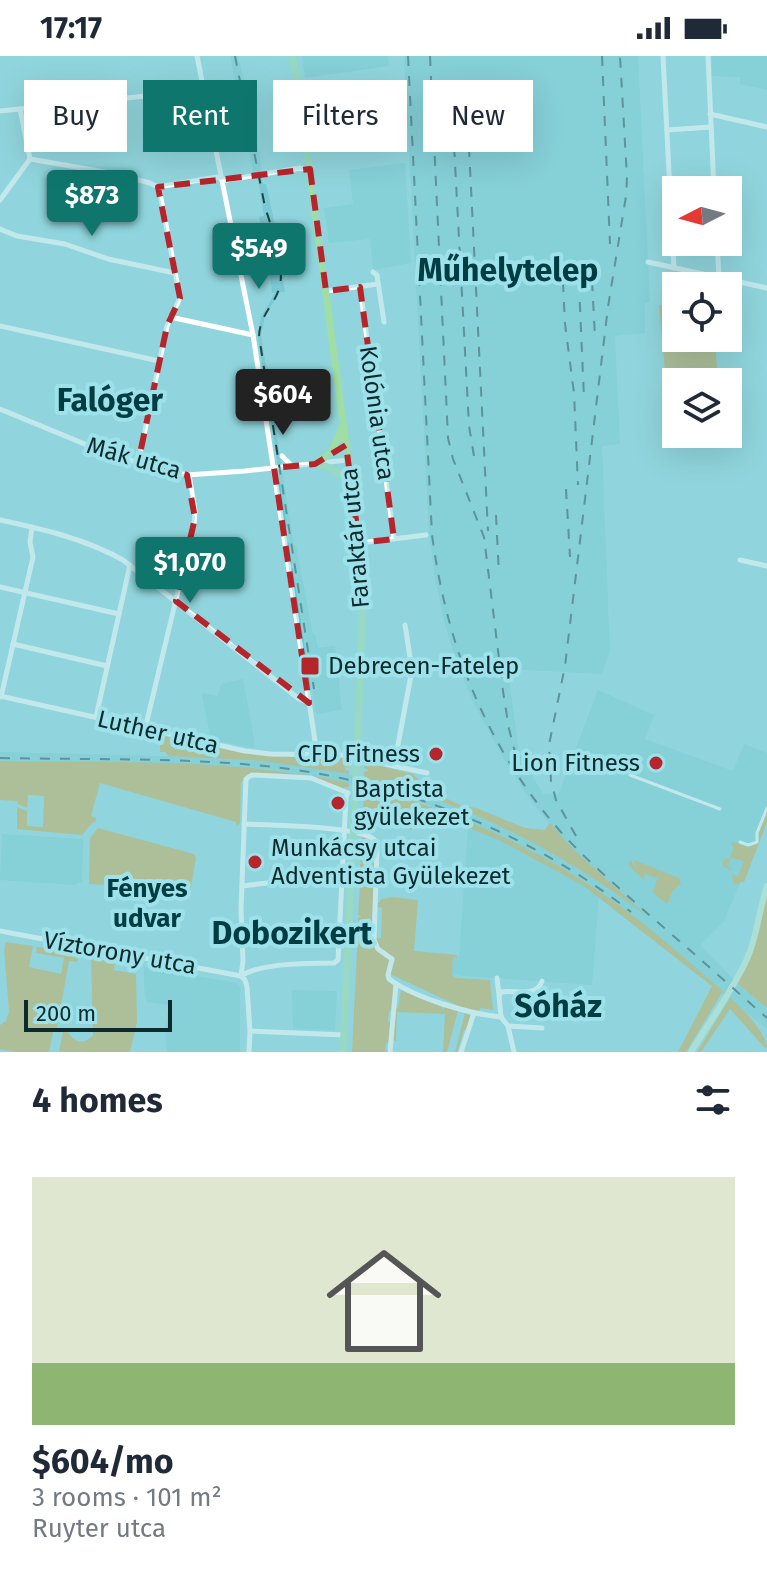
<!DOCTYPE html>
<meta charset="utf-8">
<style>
:root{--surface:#fff;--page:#f2f2f3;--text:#1f2937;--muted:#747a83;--line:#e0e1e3;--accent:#0f766e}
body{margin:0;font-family:"Fira Sans",sans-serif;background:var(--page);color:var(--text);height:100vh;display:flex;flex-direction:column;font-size:30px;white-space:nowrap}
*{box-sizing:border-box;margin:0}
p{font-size:26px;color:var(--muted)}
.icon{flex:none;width:44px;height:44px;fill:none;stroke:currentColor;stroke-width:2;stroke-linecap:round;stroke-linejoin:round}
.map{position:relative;height:996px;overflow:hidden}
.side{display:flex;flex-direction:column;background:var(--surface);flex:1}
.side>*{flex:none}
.top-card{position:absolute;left:24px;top:24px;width:720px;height:72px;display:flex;gap:16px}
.needle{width:52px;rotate:264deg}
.tools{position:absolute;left:662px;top:120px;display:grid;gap:16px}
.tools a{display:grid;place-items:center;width:80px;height:80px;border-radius:0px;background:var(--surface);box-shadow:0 8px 32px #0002;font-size:40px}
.scale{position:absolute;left:24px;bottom:20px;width:148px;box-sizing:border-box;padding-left:8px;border:4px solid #0d2a2d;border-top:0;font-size:22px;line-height:28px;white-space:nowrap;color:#0d2a2d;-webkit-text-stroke:6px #9de2ea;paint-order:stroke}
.price{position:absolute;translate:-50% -68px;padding:0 18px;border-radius:8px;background:var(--accent);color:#fff;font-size:26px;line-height:52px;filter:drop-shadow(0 2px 4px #0008)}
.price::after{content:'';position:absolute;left:50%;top:48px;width:24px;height:18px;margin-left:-12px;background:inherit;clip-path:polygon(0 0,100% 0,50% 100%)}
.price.active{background:#222;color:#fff}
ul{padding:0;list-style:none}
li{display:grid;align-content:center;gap:16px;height:424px;padding:0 32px}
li+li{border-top:2px solid var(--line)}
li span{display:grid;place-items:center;height:248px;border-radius:0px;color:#555}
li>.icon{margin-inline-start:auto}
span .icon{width:144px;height:144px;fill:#fffc;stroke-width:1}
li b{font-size:34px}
h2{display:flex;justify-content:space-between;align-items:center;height:96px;padding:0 32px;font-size:34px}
.pill{padding:0 28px;border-radius:0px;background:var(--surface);box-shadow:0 8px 32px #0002;font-size:28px;line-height:72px}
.pill.active{background:var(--accent);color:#fff}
.status{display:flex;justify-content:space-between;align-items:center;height:56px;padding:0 40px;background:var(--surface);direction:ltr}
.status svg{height:22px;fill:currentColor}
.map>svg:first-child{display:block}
.built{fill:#7bc9d2}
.green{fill:#cea447}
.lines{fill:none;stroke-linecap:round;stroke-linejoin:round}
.stream{stroke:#11c6d6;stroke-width:2}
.pedestrian{stroke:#fff;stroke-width:3}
.minor{stroke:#fff;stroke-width:5}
.secondary{stroke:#cfeed1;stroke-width:6}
.primary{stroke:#a0dea3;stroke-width:7}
.rail{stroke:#204347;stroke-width:2;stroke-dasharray:10 10;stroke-linecap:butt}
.marked{fill:none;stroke:#b5252b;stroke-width:6;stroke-dasharray:16 10;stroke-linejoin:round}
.poi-dot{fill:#b5252b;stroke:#9de2ea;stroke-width:3}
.labels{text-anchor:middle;stroke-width:8;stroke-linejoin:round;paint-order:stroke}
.street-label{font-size:24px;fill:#0d2a2d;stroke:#9de2ea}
.poi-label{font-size:24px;fill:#0d2a2d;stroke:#9de2ea;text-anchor:start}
.neighbourhood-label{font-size:26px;font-weight:bold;fill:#003d42;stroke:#9de2ea}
.district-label{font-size:32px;font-weight:bold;fill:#003d42;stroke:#9de2ea}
</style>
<div class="status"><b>17:17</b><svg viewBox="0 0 49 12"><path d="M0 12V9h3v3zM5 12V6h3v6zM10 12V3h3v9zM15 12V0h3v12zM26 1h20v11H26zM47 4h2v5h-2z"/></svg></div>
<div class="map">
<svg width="767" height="996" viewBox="0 0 767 996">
<rect width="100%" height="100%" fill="#90d5dd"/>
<g class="built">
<polygon points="230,0 237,0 239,6 240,6 262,113 260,114 263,128 266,128 273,160 285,236 280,236 265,260 261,279 294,489 296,489 313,578 315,578 318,592 335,590 342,654 316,658 258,283 261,261 275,237 272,237 269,209 259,161 264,160 259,129 256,115 253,115"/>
<polygon points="302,0 388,0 389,10 305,22"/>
<polygon points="404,0 638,0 650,246 645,247 645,277 615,280 620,388 602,390 610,596 602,618 508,613 519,697 543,738 558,739 598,634 654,659 645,683 733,715 744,688 767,697 767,766 744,826 740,827 724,865 700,889 737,927 767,952 767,973 599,842 592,929 452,919 453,900 459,900 468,772 470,766 425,748 373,733 336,724 268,713 167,708 0,705 0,696 205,701 287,707 328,714 380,726 423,739 473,758 476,752 525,772 546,774 549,767 532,746 505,705 473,646 454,598 444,565 435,521 429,476"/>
<polygon points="712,0 767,0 767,34 740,28 740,21 712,20"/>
<polygon points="405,107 411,207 373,214 370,183 329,187 324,152 353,148 349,114"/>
<polygon points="243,623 254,682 254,692 211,684 202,639 203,637 218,640 221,628"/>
<polygon points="2,778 83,783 82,827 78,827 76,829 0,824"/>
<polygon points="144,911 237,927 240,931 240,996 167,996 165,973 169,949 147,946 144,932"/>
<polygon points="292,934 337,935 335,974 293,973"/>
</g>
<g class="green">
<polygon points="676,248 676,282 715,282 718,326 676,326 676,336 667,336 659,249"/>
<polygon points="160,679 250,698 349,702 349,711 345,711 345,714 349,715 349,718 264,705 169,700 165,696 160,696"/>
<path d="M0 705C116 707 235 702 349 727V731H344V733L311 720 275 717 247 718 241 727 240 767 237 770 236 766 100 727 91 760 96 762 95 766H93L82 779 17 773V751L27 755V770L43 771 44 740 28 739 27 752 18 748 17 745 0 744Z"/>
<path d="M365 706 413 718 423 728V731L460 749 476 752 525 772 545 774 550 767 572 792 648 861C563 796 468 747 364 722V716L368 715V713L364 712Z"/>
<path d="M363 730C457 755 545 795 624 853 658 878 690 907 723 935L686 996H678L712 930 584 830 499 784 438 760 423 759 422 768H413L412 774 372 765 369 778 362 776 364 735H367L368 733 363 732Z"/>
<polygon points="767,755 767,766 744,826 740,826 739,829 733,827 732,818 738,821 744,805 731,802 727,810 732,813 732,814 724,811 722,807 726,802 729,804 734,791 731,788 733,786 750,791 758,787 759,784 758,777"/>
<polygon points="98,772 194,798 196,802 191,831 183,836 152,831 89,828 90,782"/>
<polygon points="362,781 372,784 375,791 372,883 390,904 387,924 394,930 392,953 389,956 388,966 391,965 389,986 386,988 385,995 388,994 388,996 352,996 358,874 360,873 358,872 358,862 361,860 358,859 360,829 362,829 362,826 360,826 360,815 363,815 363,813 360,812 361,800 363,799 363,797 361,797"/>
<polygon points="631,804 636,813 634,804 679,822 681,828 673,834 667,848 653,837 657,823 663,816 657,822 645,818 644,824 628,809"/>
<polygon points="767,840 767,952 737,927"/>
<polygon points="392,841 418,844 414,895 457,899 457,901 453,901 452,919 456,922 490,924 493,954 480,952 479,956 465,953 390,918 395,903 379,892 375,882 381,882 382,852 377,851 378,847 382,843"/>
<polygon points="6,886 33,890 29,911 61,918 64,902 36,897 37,891 79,899 77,906 69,905 57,972 54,972 49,996 16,996 0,993 0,969 6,965 9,956 4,893"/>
<path d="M91 901 115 905 114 914 136 918 137 966 130 996H59L63 975 68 976C74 987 85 989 93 979Z"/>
<polygon points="401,934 442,951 443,954 445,951 469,958 470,960 467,974 464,974 457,996 455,996 465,957 458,955 447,996 443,996 445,958 397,956 396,985 392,984 395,951 398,952"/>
<path d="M730 942C743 953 763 973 767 990L765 992 730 953 701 996H697Z"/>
</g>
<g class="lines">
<g class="stream">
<polyline points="279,426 286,470"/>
<polyline points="288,487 291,507"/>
<polyline points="292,513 307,612"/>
<polyline points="308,617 310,634"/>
</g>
<g class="pedestrian">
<polyline points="630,719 720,753"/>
<polyline points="740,786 748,789 757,786 757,777 767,752"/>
</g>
<g class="minor">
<polyline points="197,0 253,279 317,698"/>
<polyline points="663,0 674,212"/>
<polyline points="708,0 714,134"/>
<polyline points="0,55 204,34"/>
<polyline points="710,58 767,71"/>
<polyline points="667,74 711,71"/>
<polyline points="30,103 110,117 150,127 158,131 217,121 227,124 300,112 309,113"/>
<polyline points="0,144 30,103 20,53"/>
<polyline points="0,173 17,180 65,188 108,203 175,217"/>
<polyline points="717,186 719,221"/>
<polyline points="648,206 767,232"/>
<polyline points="373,216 377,219 384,266"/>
<polyline points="360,231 394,483"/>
<polyline points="326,235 378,228"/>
<polyline points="170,261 253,279"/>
<polyline points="0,270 159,305"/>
<polyline points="0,353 92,391 148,410 187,419 245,415 348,404"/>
<polyline points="282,400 292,410"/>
<polyline points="138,407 167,270 180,242 159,132"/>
<path d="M0 464C42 473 86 483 123 504L299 643 309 647"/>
<polyline points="359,487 426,479"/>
<polyline points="740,504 767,510"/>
<polyline points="0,531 119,558"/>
<polyline points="13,588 107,610"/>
<polyline points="0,640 245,695 270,698 343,699 427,717"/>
<polyline points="1,641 33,501 30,486 32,471"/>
<polyline points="96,661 130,509"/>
<polyline points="145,673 194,468 195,455 189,419"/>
<polyline points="394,710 412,614 405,569"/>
<path d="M244 768C269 769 354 770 372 782 377 785 377 787 377 793L374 884 378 893 392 903 388 919 389 923C415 942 469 958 501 961"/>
<polyline points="242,830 285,825 342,824"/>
<polyline points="0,875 241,920"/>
<path d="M241 920C260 907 310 907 334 907L338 904 346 741 348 737 311 722 252 719 246 723 241 853 243 905 241 920 245 924 247 931 250 975 249 996"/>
<polyline points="497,922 499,939"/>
<path d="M501 961 499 940 501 936C515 933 536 943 542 925"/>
<polyline points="501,961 508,970 514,996"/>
<polyline points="508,970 542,972"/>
<polyline points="250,975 344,979"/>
<polyline points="390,996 396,928"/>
<polyline points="461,996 474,957"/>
</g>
<path class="secondary" d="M691 996C709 966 732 936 747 903 757 881 759 854 767 830"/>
<g class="primary">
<polyline points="292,0 298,26 363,518 361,606 343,996"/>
<polyline points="315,408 331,397 343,370"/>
<path d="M317 408C333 411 342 418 350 432"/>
</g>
<g class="rail">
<path d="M235 0 265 151C272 173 286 211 279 233 273 251 260 259 259 280L314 633"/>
<path d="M408 0 432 479C447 590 485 689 560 775 587 805 618 831 648 858 688 892 727 927 767 962"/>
<polyline points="430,0 448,382 453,403 484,481 503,635 509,673 516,700 521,709"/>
<polyline points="602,0 610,188"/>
<polyline points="452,51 469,370 474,400"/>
<polyline points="467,51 488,475"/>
<polyline points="591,205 595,281"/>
<polyline points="562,206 565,268 574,337 578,429"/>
<polyline points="578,206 584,342"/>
<polyline points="566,433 570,501"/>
<polyline points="496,459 499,519"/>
<path d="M0 702C91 704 183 701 274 711 398 725 533 778 631 856"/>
<polyline points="576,780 556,744 551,725 549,689 565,610 608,251 626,140 627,122 620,0"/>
</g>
</g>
<path d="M0 0H767V996H0ZM310 113 326 235 360 231 394 483 359 487 346 389 315 408 274 412 309 647 176 545 195 462 187 419 138 407 167 270 180 242 158 131Z" fill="#90d5dd" fill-opacity=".55" fill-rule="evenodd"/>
<path class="marked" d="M310 113 326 235 360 231 394 483 359 487 346 389 315 408 274 412 309 647 176 545 195 462 187 419 138 407 167 270 180 242 158 131Z"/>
<g class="poi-dot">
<rect x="300" y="600" width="20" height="20" rx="4"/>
<circle cx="436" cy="698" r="8"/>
<circle cx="656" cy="707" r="8"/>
<circle cx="338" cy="747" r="8"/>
<circle cx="255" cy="806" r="8"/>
</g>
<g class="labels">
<g class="street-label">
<text transform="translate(377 357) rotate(82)" y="8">Kolónia utca</text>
<text transform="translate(134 402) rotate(16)" y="8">Mák utca</text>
<text transform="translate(355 482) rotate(-95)" y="8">Faraktár utca</text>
<text transform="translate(158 676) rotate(13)" y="8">Luther utca</text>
<text transform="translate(120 897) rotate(10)" y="8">Víztorony utca</text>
</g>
<g class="poi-label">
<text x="328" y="618">Debrecen-Fatelep</text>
<text x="420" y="706" text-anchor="end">CFD Fitness</text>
<text x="640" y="715" text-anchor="end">Lion Fitness</text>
<text x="354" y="741">Baptista<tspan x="354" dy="28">gyülekezet</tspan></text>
<text x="271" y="800">Munkácsy utcai<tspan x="271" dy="28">Adventista Gyülekezet</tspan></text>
</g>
<g class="neighbourhood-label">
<text x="147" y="841">Fényes<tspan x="147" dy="30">udvar</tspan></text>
</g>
<g class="district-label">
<text x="508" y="225">Műhelytelep</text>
<text x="110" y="355">Falóger</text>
<text x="292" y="888">Dobozikert</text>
<text x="558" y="961">Sóház</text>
</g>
</g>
</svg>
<div class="tools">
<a><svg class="needle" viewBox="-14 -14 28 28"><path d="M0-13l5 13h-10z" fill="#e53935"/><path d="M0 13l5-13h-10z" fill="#747a83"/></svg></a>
<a><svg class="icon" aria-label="locate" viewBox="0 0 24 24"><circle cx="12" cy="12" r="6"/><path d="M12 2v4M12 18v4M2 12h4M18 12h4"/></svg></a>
<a><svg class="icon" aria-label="layers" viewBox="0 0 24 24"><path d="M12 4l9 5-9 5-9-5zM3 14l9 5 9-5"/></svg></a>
</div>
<div class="scale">200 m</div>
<b class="price" style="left:92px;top:182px">$873</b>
<b class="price" style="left:259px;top:235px">$549</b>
<b class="price active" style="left:283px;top:381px">$604</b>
<b class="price" style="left:190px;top:549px">$1,070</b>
<div class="top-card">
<a class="pill">Buy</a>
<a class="pill active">Rent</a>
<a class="pill">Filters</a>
<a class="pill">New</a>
</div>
</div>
<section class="side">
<h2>4 homes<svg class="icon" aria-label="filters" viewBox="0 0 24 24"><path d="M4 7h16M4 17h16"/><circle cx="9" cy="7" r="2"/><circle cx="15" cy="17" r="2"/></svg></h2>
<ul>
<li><span style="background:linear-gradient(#dfe7d0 75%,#8fb573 0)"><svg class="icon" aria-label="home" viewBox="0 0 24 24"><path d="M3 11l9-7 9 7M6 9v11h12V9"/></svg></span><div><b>$604/mo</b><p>3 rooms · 101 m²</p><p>Ruyter utca</p></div></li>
</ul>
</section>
